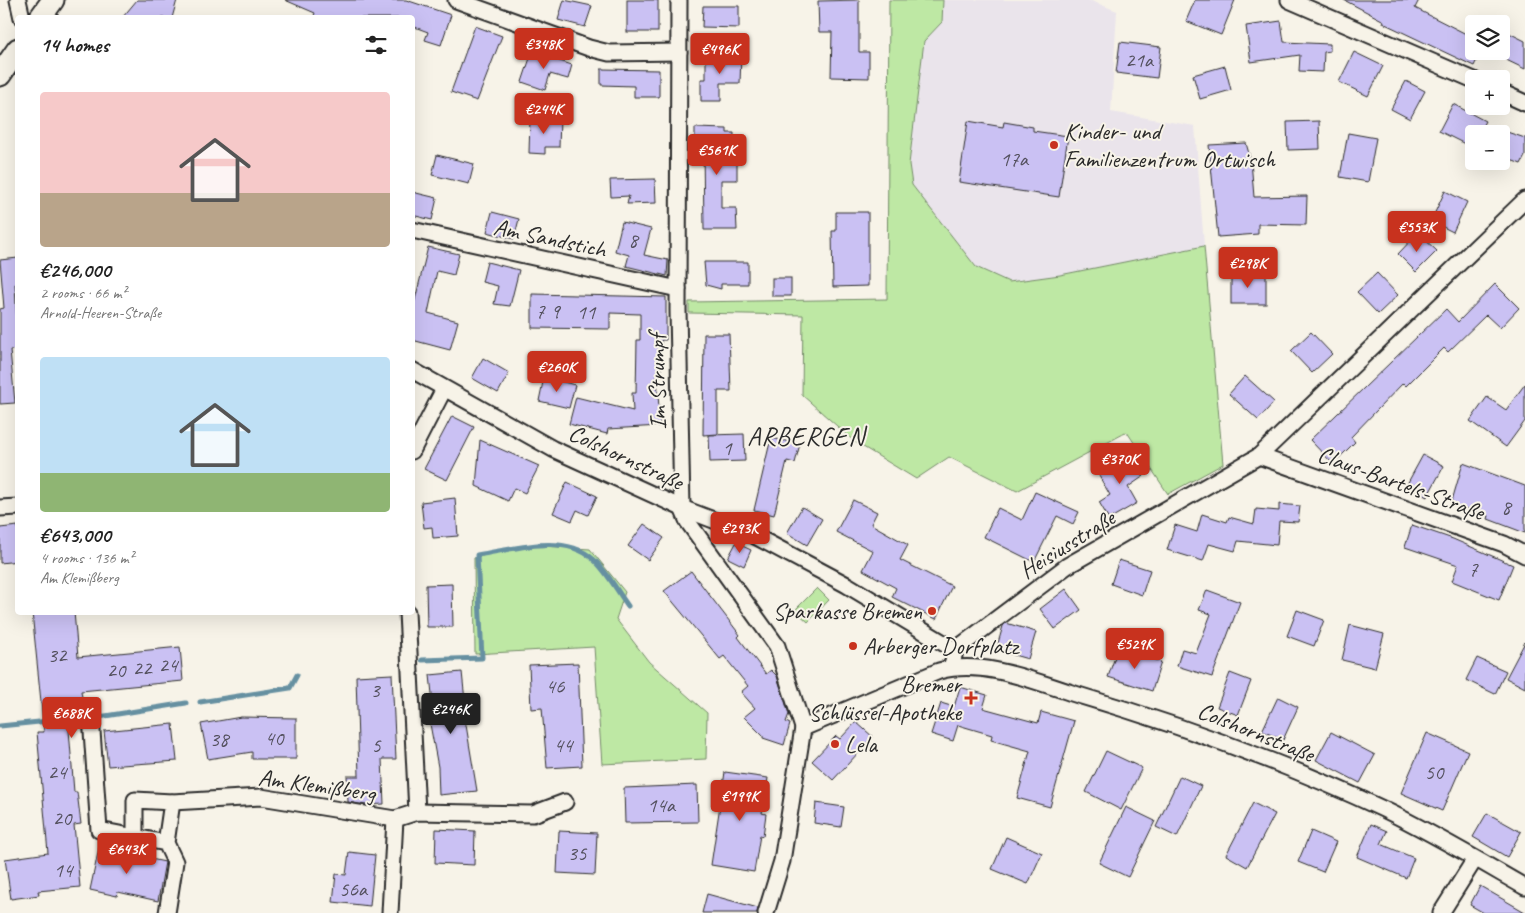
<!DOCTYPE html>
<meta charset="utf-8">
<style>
:root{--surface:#fff;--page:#f2f2f2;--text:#222;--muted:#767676;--accent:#c8321e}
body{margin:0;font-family:Caveat,sans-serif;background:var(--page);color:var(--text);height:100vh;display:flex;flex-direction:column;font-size:19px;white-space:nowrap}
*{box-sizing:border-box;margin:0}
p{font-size:16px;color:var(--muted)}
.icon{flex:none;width:28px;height:28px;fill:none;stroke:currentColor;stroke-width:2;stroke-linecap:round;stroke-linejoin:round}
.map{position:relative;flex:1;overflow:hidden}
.details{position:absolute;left:15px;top:15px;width:400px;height:600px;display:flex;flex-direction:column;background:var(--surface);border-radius:5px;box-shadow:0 5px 20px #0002}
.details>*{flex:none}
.buttons{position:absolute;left:1465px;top:15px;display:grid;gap:10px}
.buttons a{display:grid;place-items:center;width:45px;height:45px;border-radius:5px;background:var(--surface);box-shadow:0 5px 20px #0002;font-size:25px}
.price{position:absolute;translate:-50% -42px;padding:0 11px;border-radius:5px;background:var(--accent);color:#fff;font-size:16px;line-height:32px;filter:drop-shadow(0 1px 2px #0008)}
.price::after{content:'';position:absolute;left:50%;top:30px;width:15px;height:11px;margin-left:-8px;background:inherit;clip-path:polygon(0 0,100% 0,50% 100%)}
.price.current{background:#222;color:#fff}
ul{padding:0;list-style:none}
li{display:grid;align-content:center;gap:10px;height:265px;padding:0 25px}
li span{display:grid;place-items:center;height:155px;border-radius:5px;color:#555}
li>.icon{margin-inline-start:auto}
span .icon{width:90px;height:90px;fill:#fffc;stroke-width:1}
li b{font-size:21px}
h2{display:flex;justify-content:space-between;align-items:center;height:60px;padding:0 25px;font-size:21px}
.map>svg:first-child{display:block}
.built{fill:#eae4eb}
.green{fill:#bee8a4;stroke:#748a68}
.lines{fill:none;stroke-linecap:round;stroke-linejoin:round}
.stream{stroke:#6690a1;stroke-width:5}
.building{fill:#cac1f3;stroke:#2b2b2b}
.street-casing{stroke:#2b2b2b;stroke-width:19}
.secondary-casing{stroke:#2b2b2b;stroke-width:25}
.street{stroke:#f7f3e8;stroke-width:15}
.secondary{stroke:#f7f3e8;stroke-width:21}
.poi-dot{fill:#c8321e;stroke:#f7f3e8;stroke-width:2}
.labels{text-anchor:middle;stroke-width:4;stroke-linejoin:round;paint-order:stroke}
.number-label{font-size:21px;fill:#53505d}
.poi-label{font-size:24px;fill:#2b2b2b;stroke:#f7f3e8;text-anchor:start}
.street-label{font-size:24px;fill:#2b2b2b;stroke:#f7f3e8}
.quarter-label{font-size:26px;letter-spacing:1px;fill:#2b2b2b;stroke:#f7f3e8}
</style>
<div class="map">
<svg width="1525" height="913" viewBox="0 0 1525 913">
<rect width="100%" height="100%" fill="#f7f3e8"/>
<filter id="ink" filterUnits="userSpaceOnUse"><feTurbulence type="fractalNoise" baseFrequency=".02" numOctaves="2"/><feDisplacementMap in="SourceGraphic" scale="10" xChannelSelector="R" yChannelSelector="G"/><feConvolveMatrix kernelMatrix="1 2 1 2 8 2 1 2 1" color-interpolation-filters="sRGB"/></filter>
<g filter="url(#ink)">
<polygon class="built" points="943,0 1089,0 1117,11 1111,112 1195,126 1204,246 1060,275 1009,282 976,267 912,185 909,164 924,41 941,22"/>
<g class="green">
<polygon points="889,0 943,0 942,22 924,41 909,164 912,185 976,267 1009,282 1060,275 1204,246 1223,464 1168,494 1127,432 1017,491 949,457 916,479 855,442 802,395 803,315 689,313 689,302 887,299"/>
<polygon points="527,545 590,549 625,592 616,619 649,662 707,713 706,759 602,764 594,647 475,654 474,558"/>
<polygon points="817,588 829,600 808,622 795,610"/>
</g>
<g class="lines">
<g class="stream">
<path d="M422 660 482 658 477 555C512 550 563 532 593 559 607 571 617 591 628 606"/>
<polyline points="200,702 290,688 297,675"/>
<polyline points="99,717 186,703"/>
<polyline points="63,720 85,718"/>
<polyline points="0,726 49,721"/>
</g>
</g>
<g class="building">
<polygon points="137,0 177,0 172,18 122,18"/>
<polygon points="285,0 406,0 451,15 441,45 425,40 428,32 412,26 412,18 313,18 315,13"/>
<polygon points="564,0 592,6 585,27 558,20"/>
<rect x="627" y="0" width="31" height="32"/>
<polygon points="859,0 859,52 869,52 869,78 831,77 832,32 819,32 818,1"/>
<polygon points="1195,0 1235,0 1221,35 1186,21"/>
<polygon points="1344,0 1419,0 1415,8 1474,38 1474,51 1481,51 1474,66 1383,23 1384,21"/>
<polygon points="703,6 739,6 739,28 702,27"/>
<polygon points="1281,21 1284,42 1330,44 1330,51 1324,52 1323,72 1299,71 1300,55 1251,62 1246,26"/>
<polygon points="475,26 502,36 477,101 451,92"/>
<polygon points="1509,33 1525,41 1525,69 1498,56"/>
<polygon points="1120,42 1161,47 1157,78 1116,73"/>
<polygon points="532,52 572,65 568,79 550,74 545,90 522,82"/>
<polygon points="1354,52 1383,66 1368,96 1339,82"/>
<polygon points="706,55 741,55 740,83 721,83 721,101 701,101 701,79 706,79"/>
<polygon points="1225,66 1231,90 1200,99 1193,75"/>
<polygon points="601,69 659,70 659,97 634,97 634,86 601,85"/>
<polygon points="1406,81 1425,91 1410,119 1391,109"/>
<polygon points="1453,104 1485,121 1478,134 1474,134 1471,147 1439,131"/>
<polygon points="530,118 560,119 559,147 545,147 545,154 529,153"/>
<polygon points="968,121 1003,127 1004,122 1033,127 1033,131 1068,136 1059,197 959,182"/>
<polygon points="1319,121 1320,149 1288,150 1287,122"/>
<polygon points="695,128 727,129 727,133 734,133 733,153 737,153 737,180 721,180 721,208 736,208 737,230 704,230 703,147 695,146"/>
<polygon points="1501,130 1525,138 1525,156 1521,164 1501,156"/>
<polygon points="1348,133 1376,138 1368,182 1340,177"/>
<polygon points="1246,143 1251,161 1254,197 1307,196 1306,225 1258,224 1258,234 1218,237 1209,145"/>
<polygon points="437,155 474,164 469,184 432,175"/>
<polygon points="655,179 656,203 627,204 629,196 611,197 610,180"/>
<polygon points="1445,191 1467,202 1453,232 1431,221"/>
<polygon points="412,192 437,198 432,220 412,215"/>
<polygon points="492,212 519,219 514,239 487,232"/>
<polygon points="836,212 868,212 868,286 833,287 832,231 836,231"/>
<polygon points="622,222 651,229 644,255 668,260 667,276 626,266 629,255 615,251"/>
<polygon points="1415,236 1421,236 1437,251 1416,272 1398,254"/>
<polygon points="428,247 459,254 454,275 437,271 428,313 458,321 450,350 412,340 412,312"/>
<polygon points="18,258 18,284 15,284 18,349 10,350 15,403 0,404 0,309 4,308 0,260"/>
<polygon points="487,262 519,270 510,306 494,304 498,286 482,282"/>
<polygon points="704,262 748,262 748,284 721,284 721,289 706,285"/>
<polygon points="1377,273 1398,295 1378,314 1357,292"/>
<rect x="1231" y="274" width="35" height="30"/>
<rect x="772" y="278" width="19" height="18"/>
<polygon points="1495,284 1519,308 1500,328 1486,315 1448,352 1444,348 1406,386 1403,383 1351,437 1355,442 1333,464 1310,440 1446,309 1458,322"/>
<polygon points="532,294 666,297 666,340 661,340 661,376 657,376 660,426 608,429 607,434 569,424 576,397 633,411 632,393 636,393 637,340 640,340 640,314 610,313 610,329 532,328"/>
<polygon points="1311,332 1332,354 1312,373 1291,351"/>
<polygon points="704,334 729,334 731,391 718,391 718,434 703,435"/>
<polygon points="483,358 509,373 498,393 472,378"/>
<polygon points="1245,376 1274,402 1258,420 1229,394"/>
<polygon points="544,377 575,385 569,408 539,401"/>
<polygon points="1525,384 1525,421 1506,447 1470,421 1487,397 1506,410"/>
<polygon points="452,416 474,427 447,480 424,469"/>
<polygon points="744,434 745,461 710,462 709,435"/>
<polygon points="771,438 800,444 795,463 787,461 774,515 754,510"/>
<polygon points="480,440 539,466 525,493 514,488 508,501 476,486"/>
<polygon points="1128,451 1144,476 1128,487 1137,503 1109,519 1099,502 1110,495 1099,476 1116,466 1112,461"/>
<polygon points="1423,455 1444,466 1427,497 1406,486"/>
<polygon points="1463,463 1525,486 1525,533 1488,519 1489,516 1451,504"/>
<polygon points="567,482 597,496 588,515 577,510 572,521 553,513"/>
<polygon points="1035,492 1079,512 1073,524 1057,516 1034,562 984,537 998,508 1022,520"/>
<polygon points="455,498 458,536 433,538 432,527 424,528 421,502"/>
<polygon points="853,500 877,512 871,524 908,545 900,560 952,586 936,619 892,597 896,588 863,570 873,551 836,532"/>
<polygon points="1279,504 1300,506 1298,522 1279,521 1277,545 1238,541 1235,551 1209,544 1203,561 1167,550 1175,525 1197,532 1202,514 1227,522 1229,517 1254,524 1256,509 1279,511"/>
<polygon points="802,507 822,519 807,545 787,533"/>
<polygon points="644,524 664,538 648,560 628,546"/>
<polygon points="1412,525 1453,539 1513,565 1499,600 1452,581 1458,565 1405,547"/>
<polygon points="18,526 18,561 0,563 0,528"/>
<polygon points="736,543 751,550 744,566 728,558"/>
<polygon points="1119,560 1150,570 1142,595 1111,584"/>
<polygon points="691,571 740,635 738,637 766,674 771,670 777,676 789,714 786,722 790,724 784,745 763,738 763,736 744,717 755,708 741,692 748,686 724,656 720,659 664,591"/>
<polygon points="452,584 453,627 427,627 426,585"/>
<polygon points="1066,589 1081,610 1055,629 1040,609"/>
<polygon points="1207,590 1240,602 1212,677 1177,666 1182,649 1196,653 1211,614 1199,610"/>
<polygon points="1297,610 1324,620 1314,646 1287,636"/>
<polygon points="32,612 74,612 78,657 180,647 183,681 81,691 83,703 67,705 74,792 77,792 81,824 74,825 80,887 38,891 39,895 11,899 5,859 48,853 37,732 44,732"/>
<polygon points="1006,623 1036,632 1028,659 996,650 1003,626"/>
<polygon points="1350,625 1384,634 1375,668 1342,660"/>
<polygon points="1525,642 1525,688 1506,678"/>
<polygon points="1118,648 1161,662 1152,691 1108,677"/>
<polygon points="1477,658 1506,671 1495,694 1466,680"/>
<polygon points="578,663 582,766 547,768 542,708 531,709 529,665"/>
<polygon points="462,672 465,701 462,701 477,791 439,795 438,767 430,724 435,723 430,675"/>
<polygon points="1230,673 1251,681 1238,715 1217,707"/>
<polygon points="392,674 396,759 382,759 384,804 366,805 348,802 347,776 359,776 356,676"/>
<polygon points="960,687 987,695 983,708 1038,723 1041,712 1074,721 1050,807 1017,798 1030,751 991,740 992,735 958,725 953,741 931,734 941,703 954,707"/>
<polygon points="1278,697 1298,707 1283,740 1262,731"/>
<polygon points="241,717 296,718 296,759 252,759 252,752 208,759 201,724"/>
<polygon points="856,722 873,737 833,780 812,761 836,736 840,739"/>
<polygon points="173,724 177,761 108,766 104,731"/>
<polygon points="1331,732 1375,755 1360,783 1316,760"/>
<polygon points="1427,733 1468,751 1442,811 1401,793"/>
<polygon points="1106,751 1142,768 1121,810 1086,792"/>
<polygon points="725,772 768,778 762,813 766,814 763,836 760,835 754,872 711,865"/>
<polygon points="1180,776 1201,786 1177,837 1156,827"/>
<polygon points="697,785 698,822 625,823 624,788"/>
<polygon points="816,803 844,807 841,827 814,823"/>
<polygon points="1253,803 1275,814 1247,867 1226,855"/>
<polygon points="1126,807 1155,821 1128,877 1099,863"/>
<polygon points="1487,813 1521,832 1507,857 1473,837"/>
<polygon points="1371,824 1387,831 1381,844 1414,858 1406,878 1357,857"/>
<polygon points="436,829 475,831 474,865 435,863"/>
<polygon points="559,831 597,833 595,875 557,873"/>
<polygon points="1311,831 1336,842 1323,872 1298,862"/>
<polygon points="1006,837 1042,853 1028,884 992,869"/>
<polygon points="99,848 165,862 158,901 118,892 117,896 90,890"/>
<polygon points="349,852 375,855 370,906 333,902 336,874 346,875"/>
<polygon points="1480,886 1525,912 1525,913 1484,913 1470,905"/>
<polygon points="707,894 758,908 757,913 702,913"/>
</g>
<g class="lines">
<defs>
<g id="street">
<polyline points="18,0 22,18"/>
<polyline points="456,0 589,48 609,53 679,52"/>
<polyline points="679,0 678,310 682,508 688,522 777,646 803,728 782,861 766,913"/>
<polyline points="1289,0 1474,80"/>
<polyline points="1501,92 1525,103"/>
<polyline points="412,230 678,289"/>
<polyline points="412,370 553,449 682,508 755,536 847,585 955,650"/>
<polyline points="412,451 444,389"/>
<polyline points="1259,456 1504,544 1525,555"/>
<polyline points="0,508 18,507"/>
<polyline points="407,612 417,812"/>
<polyline points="952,667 955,650 1067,566 1259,456 1525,200"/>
<polyline points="91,717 99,830 135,837"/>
<path d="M803 728 939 671C984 659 1033 681 1075 694 1180 725 1283 762 1383 809 1431 832 1478 860 1525 887"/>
<polyline points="172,802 261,797 395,819 417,812 533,814 565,802"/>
<polyline points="166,843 135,837 135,800 172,802 166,843 175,862 167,913"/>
<polyline points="390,913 395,819"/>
<polyline points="1441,913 1475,859"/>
</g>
<g id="secondary">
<polyline points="40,18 53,0"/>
<polyline points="0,75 18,49"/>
</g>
</defs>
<use href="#street" class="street-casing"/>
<use href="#secondary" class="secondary-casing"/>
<use href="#street" class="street"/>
<use href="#secondary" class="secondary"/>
</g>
</g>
<g class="poi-dot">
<circle cx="1054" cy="145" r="5"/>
<circle cx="932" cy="611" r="5"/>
<circle cx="853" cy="646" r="5"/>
<path d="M968.5 690.5h5v5h5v5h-5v5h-5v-5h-5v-5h5z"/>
<circle cx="835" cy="744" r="5"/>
</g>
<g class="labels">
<g class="number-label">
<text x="1139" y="67">21a</text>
<text x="1014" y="166">17a</text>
<text x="633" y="247">8</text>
<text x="540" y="318">7</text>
<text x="555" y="318">9</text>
<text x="586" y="319">11</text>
<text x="727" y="455">1</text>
<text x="1506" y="514">8</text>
<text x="1473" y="576">7</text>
<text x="57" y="662">32</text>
<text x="168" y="672">24</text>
<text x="142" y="675">22</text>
<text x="116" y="677">20</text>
<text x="555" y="693">46</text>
<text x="375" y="697">3</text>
<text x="274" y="745">40</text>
<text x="219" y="746">38</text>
<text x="376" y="752">5</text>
<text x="563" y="752">44</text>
<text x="57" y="779">24</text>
<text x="1434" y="779">50</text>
<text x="661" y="812">14a</text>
<text x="62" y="825">20</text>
<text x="577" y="860">35</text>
<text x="63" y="877">14</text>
<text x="353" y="896">56a</text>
</g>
<g class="poi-label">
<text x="1064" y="139">Kinder- und<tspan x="1064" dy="28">Familienzentrum Ortwisch</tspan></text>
<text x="922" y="619" text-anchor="end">Sparkasse Bremen</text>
<text x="863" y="654">Arberger Dorfplatz</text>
<text x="961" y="692" text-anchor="end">Bremer<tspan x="961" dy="28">Schlüssel-Apotheke</tspan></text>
<text x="845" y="752">Lela</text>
</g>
<g class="street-label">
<text transform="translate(550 238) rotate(12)" y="8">Am Sandstich</text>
<text transform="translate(657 382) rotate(-91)" y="8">Im Strumpf</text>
<text transform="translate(626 457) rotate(25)" y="8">Colshornstraße</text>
<text transform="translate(1401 483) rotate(20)" y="8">Claus-Bartels-Straße</text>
<text transform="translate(1067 544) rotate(-32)" y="8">Heisiusstraße</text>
<text transform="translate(1256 732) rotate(22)" y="8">Colshornstraße</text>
<text transform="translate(317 785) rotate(8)" y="8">Am Klemißberg</text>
</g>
<g class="quarter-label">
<text x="806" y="445">ARBERGEN</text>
</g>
</g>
</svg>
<div class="buttons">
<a><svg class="icon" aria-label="layers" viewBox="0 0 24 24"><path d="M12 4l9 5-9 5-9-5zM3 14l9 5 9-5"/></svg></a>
<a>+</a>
<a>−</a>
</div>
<b class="price" style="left:544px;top:70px">€348K</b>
<b class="price" style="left:720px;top:75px">€496K</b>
<b class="price" style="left:544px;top:135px">€244K</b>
<b class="price" style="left:717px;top:176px">€561K</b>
<b class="price" style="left:1417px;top:253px">€553K</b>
<b class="price" style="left:1248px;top:289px">€298K</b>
<b class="price" style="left:557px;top:393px">€260K</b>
<b class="price" style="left:1120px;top:485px">€370K</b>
<b class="price" style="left:740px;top:554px">€293K</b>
<b class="price" style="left:1135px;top:670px">€529K</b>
<b class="price current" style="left:451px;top:735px">€246K</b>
<b class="price" style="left:72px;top:739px">€688K</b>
<b class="price" style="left:740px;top:822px">€199K</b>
<b class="price" style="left:127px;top:875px">€643K</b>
<section class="details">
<h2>14 homes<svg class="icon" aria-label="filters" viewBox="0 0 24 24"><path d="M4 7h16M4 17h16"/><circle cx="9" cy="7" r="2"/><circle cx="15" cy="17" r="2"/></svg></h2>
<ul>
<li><span style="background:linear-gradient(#f6c9c9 65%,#b9a48a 0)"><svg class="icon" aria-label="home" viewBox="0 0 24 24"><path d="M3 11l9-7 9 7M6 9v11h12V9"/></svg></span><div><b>€246,000</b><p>2 rooms · 66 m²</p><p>Arnold-Heeren-Straße</p></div></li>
<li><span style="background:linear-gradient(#bfe0f5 75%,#8fb573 0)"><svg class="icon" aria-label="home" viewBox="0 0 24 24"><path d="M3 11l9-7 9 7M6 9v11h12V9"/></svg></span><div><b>€643,000</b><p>4 rooms · 136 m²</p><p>Am Klemißberg</p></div></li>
</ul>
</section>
</div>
